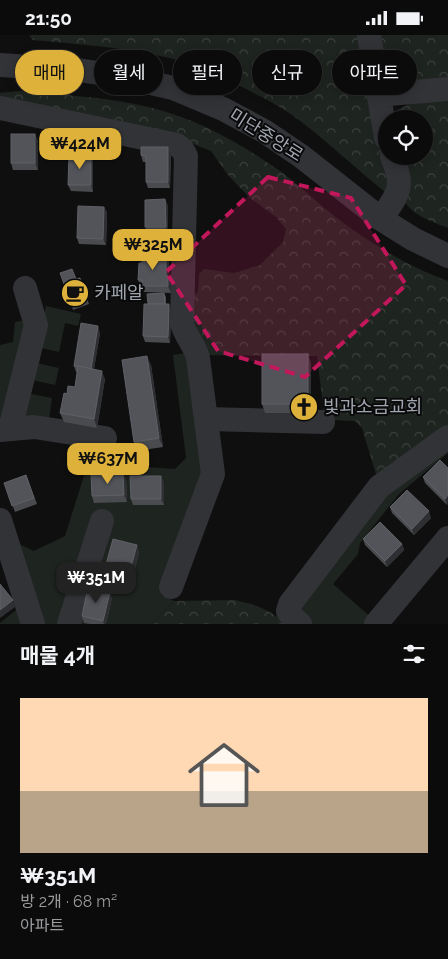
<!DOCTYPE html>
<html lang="ko">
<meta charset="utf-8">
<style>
:root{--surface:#0b0b0c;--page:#19191a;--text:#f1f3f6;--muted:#9a9b9d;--line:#2b2b2d;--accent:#ddb13a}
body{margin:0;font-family:Raleway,"Noto Sans KR",sans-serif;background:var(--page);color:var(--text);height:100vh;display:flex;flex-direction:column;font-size:19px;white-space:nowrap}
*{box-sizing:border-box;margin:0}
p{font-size:16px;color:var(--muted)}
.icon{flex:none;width:28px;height:28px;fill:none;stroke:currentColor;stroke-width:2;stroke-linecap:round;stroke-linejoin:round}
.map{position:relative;height:589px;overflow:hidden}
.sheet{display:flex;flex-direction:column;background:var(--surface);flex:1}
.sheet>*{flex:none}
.top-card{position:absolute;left:15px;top:15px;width:419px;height:45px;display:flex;gap:10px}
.buttons{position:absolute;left:378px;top:75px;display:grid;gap:10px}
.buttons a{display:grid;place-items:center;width:55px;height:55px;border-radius:50%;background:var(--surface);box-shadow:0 2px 12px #0003,0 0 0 1px var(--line);font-size:25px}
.price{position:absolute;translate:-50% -42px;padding:0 11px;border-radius:10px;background:var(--accent);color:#111;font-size:16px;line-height:32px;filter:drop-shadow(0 1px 2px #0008)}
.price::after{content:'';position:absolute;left:50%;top:30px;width:15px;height:11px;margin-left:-8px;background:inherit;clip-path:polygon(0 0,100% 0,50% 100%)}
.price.selected{background:#222;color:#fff}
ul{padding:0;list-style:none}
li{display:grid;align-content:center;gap:10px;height:265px;padding:0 20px}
li span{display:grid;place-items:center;height:155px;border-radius:0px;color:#555}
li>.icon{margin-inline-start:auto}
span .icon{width:90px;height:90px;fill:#fffc;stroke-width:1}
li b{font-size:21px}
h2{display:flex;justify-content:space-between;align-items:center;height:60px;padding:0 20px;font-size:21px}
.pill{padding:0 18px;border-radius:22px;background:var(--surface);box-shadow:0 2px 12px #0003,0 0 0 1px var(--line);font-size:18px;line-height:45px}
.pill.selected{background:var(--accent);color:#111}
.status{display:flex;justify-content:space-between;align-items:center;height:35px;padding:0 25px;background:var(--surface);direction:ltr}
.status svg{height:14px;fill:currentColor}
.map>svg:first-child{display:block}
.green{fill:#1e241f}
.forest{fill:url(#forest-crowns)}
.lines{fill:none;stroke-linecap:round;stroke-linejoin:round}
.minor{stroke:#323337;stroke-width:24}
.wall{fill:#4a4b4f}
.shaded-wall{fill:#2e2f32}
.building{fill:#53545a;stroke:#5f6167}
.marked{fill:#c2185b;fill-opacity:0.2;stroke:#c2185b;stroke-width:4;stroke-dasharray:10 6;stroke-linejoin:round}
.labels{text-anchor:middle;stroke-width:4;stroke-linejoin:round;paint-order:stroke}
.street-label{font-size:18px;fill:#a1a5af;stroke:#0a0a0b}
.poi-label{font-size:18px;fill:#a1a5af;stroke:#0a0a0b;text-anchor:start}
</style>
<div class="status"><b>21:50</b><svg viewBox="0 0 49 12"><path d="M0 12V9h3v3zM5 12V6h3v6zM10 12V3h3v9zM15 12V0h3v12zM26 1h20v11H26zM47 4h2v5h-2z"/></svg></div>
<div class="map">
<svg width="448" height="589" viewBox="0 0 448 589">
<defs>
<pattern id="forest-crowns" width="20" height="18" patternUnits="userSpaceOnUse" patternTransform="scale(1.25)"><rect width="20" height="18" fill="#1e241f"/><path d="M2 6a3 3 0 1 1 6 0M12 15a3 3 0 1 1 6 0" fill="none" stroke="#3c413d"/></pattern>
</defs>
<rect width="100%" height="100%" fill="#0f0f10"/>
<g class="green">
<polygon points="46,271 81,279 78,291 65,288 59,317 37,312"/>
<polygon points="26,285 0,388 0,310 13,307 15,287"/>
<polygon points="185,318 208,432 161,560 174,566 151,589 39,589 15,507 34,516 65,501 88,428 175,434 186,423 173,320"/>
<polygon points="32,327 59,333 55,350 28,344"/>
<polygon points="26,358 52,363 49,385 22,381"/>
<polygon points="448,407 448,418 399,459 360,508 358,519 333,549 374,585 370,589 307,589 294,570 379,458"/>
<polygon points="21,571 27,589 0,589 0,588"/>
</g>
<g class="forest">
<path d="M29 0H365L384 113 388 159C355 134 326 104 292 80 277 69 259 61 242 52 217 40 192 28 165 22 122 12 76 9 33 5Z"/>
<polygon points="375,0 448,0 448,44 401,46 394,44 385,39"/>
<path d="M20 56C64 60 109 62 152 73 193 83 233 104 268 128 292 143 312 163 333 180 368 207 406 231 448 246V395L378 446 362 393 355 386 330 385 324 379 317 321 201 320 189 264 198 257 199 239 204 234 234 238 260 230 283 207 286 194 276 182 249 162 228 140 211 116 188 107 0 66V58Z"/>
<path d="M448 65V193C433 187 411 180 404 165L398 121H424V84H391C401 64 428 67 448 65Z"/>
<path d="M235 565C257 570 268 574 286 589H151L174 566Z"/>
</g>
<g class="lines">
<g class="minor">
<polyline points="369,0 386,103"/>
<polyline points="0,30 78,35 125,42 173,53 223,74 264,96 301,121 381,184 413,204 448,221"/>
<polyline points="378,60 448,54"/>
<path d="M0 73 177 110 182 114 186 121 182 288C185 301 195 310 198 323L213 439 171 552"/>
<path d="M381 184C399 157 405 154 392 121"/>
<polyline points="207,384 323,387"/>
<polyline points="10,394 36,290 25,253"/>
<polyline points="0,395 34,392 105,403"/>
<polyline points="0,485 33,589"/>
<polyline points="69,589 102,486"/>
<polyline points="300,589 292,582 288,576 290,569 379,452 448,402"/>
<polyline points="376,589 448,503"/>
</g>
</g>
<g class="wall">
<polygon points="58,98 59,101 58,108 45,106 44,103"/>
<polygon points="38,105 38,135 13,135 11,128"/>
<polygon points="168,112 171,118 170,153 148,153 146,147 146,127 143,127 141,120"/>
<polygon points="93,125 93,157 71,156 68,150"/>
<polygon points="165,164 168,171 168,198 148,198 145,192"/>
<polygon points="104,172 107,178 106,210 79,209 77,203"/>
<polygon points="166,221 169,228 168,241 171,247 171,258 144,257 142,251 141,251 138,245 142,228"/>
<polygon points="80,243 89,269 73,275 71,268 76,244"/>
<polygon points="164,258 166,262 166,269 171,275 170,308 145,307 143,301 148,269"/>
<polygon points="100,298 94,334 105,344 97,393 64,387 60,378 67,359 75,352 77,337 76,337 74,331"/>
<polygon points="311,328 311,378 265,378 262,369"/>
<polygon points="151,330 163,412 137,416 134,407"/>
<polygon points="440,425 447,470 425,448 423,442"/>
<polygon points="26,440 37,469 15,477 4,448"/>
<polygon points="126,444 127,467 94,468 92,461"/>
<polygon points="164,447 164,470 133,470 131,464"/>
<polygon points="390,472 431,483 414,500 392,478"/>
<polygon points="363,504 402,509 404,515 387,532 365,510"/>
<polygon points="139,517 132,546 108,539 105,533"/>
<polygon points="112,563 106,589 90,589 84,588 82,581"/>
</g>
<g class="shaded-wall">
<polygon points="58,98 59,101 58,108 57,105"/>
<polygon points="35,99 38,105 38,135 35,128"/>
<polygon points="168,112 171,118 170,153 168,147"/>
<polygon points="91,119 93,125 93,157 91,150"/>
<polygon points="165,164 168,171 168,198 166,192"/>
<polygon points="104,172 107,178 106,210 103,204"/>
<polygon points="166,221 169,228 168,247 166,241"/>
<polygon points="168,241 171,247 171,258 168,251"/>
<polygon points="169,269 171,275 170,308 168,302"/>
<polygon points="98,291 100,298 93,340 91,334"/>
<polygon points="308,319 311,328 311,378 308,369"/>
<polygon points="147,321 151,330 163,412 159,403"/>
<polygon points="102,336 105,344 97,393 94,384"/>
<polygon points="123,438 126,444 127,467 124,460"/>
<polygon points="161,441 164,447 164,470 161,464"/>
<polygon points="448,460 448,469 447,470 445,464"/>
<polygon points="429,476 431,483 414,500 412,494"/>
<polygon points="402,509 404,515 387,532 385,526"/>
<polygon points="137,510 139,517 132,546 129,539"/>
<polygon points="110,557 112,563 106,589 104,589 103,586"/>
<polygon points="13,565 15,572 0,583 0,575"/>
</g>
<g class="building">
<polygon points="45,96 58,98 57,105 44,103"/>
<rect x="11" y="99" width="24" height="29"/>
<polygon points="141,112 168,112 168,147 146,147 146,121 141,120"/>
<polygon points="69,119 91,119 91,150 68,150"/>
<polygon points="165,164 166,192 145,192 145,165"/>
<polygon points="78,171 104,172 103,204 77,203"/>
<polygon points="142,221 166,221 166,241 168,241 168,251 142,251 142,245 138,245 139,228 142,228"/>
<polygon points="72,234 76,244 80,243 87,262 71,268 60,238"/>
<polygon points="164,258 165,269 148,269 147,259"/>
<polygon points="144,269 169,269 168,302 143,301"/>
<polygon points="81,288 98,291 91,334 74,331"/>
<rect x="262" y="319" width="46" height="50"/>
<polygon points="147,321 159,403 134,407 122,325"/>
<polygon points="78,331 102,336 94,384 60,378 64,358 67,359 68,351 75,352"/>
<polygon points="440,425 448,433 448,460 445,464 423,442"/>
<polygon points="123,438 124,460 92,461 91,439"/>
<polygon points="26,440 34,463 12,471 4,448"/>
<polygon points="130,441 161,441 161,464 131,464"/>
<polygon points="407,455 429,476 412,494 390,472"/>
<polygon points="380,487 402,509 385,526 363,504"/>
<polygon points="113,504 137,510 129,539 105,533"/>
<polygon points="0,549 13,565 0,575"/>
<polygon points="88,552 110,557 103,586 82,581"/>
</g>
<path class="marked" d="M268 142 351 163 406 250 305 342 218 316 166 237Z"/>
<defs>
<symbol id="cafe-disc" viewBox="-11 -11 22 22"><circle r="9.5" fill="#ddb13a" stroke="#0a0a0b"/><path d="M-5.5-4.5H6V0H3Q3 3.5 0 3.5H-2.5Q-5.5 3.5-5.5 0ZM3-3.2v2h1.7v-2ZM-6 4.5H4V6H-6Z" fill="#111"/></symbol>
<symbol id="church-disc" viewBox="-11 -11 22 22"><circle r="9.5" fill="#ddb13a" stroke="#0a0a0b"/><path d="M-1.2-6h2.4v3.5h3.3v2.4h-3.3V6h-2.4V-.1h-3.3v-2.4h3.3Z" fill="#111"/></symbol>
</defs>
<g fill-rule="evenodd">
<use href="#cafe-disc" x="59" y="242" width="32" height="32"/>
<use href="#church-disc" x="288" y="356" width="32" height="32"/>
</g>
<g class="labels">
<g class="street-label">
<text transform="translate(266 100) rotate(32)" y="6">미단중앙로</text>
</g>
<g class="poi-label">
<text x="94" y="264">카페알</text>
<text x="323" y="378">빛과소금교회</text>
</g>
</g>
</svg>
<div class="buttons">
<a><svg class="icon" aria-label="locate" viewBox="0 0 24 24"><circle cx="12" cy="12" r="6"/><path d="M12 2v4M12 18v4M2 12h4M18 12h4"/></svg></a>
</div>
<b class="price" style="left:80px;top:135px">₩424M</b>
<b class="price" style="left:153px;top:236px">₩325M</b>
<b class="price" style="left:108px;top:450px">₩637M</b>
<b class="price selected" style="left:96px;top:569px">₩351M</b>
<div class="top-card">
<a class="pill selected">매매</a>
<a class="pill">월세</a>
<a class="pill">필터</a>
<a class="pill">신규</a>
<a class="pill">아파트</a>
</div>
</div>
<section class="sheet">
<h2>매물 4개<svg class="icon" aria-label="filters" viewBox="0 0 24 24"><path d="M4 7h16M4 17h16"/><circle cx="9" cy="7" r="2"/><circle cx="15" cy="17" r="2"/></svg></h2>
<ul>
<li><span style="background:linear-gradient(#ffd9b3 60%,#b9a48a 0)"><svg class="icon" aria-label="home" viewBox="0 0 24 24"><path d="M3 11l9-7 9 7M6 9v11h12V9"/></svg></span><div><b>₩351M</b><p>방 2개 · 68 m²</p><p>아파트</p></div></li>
</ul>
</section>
